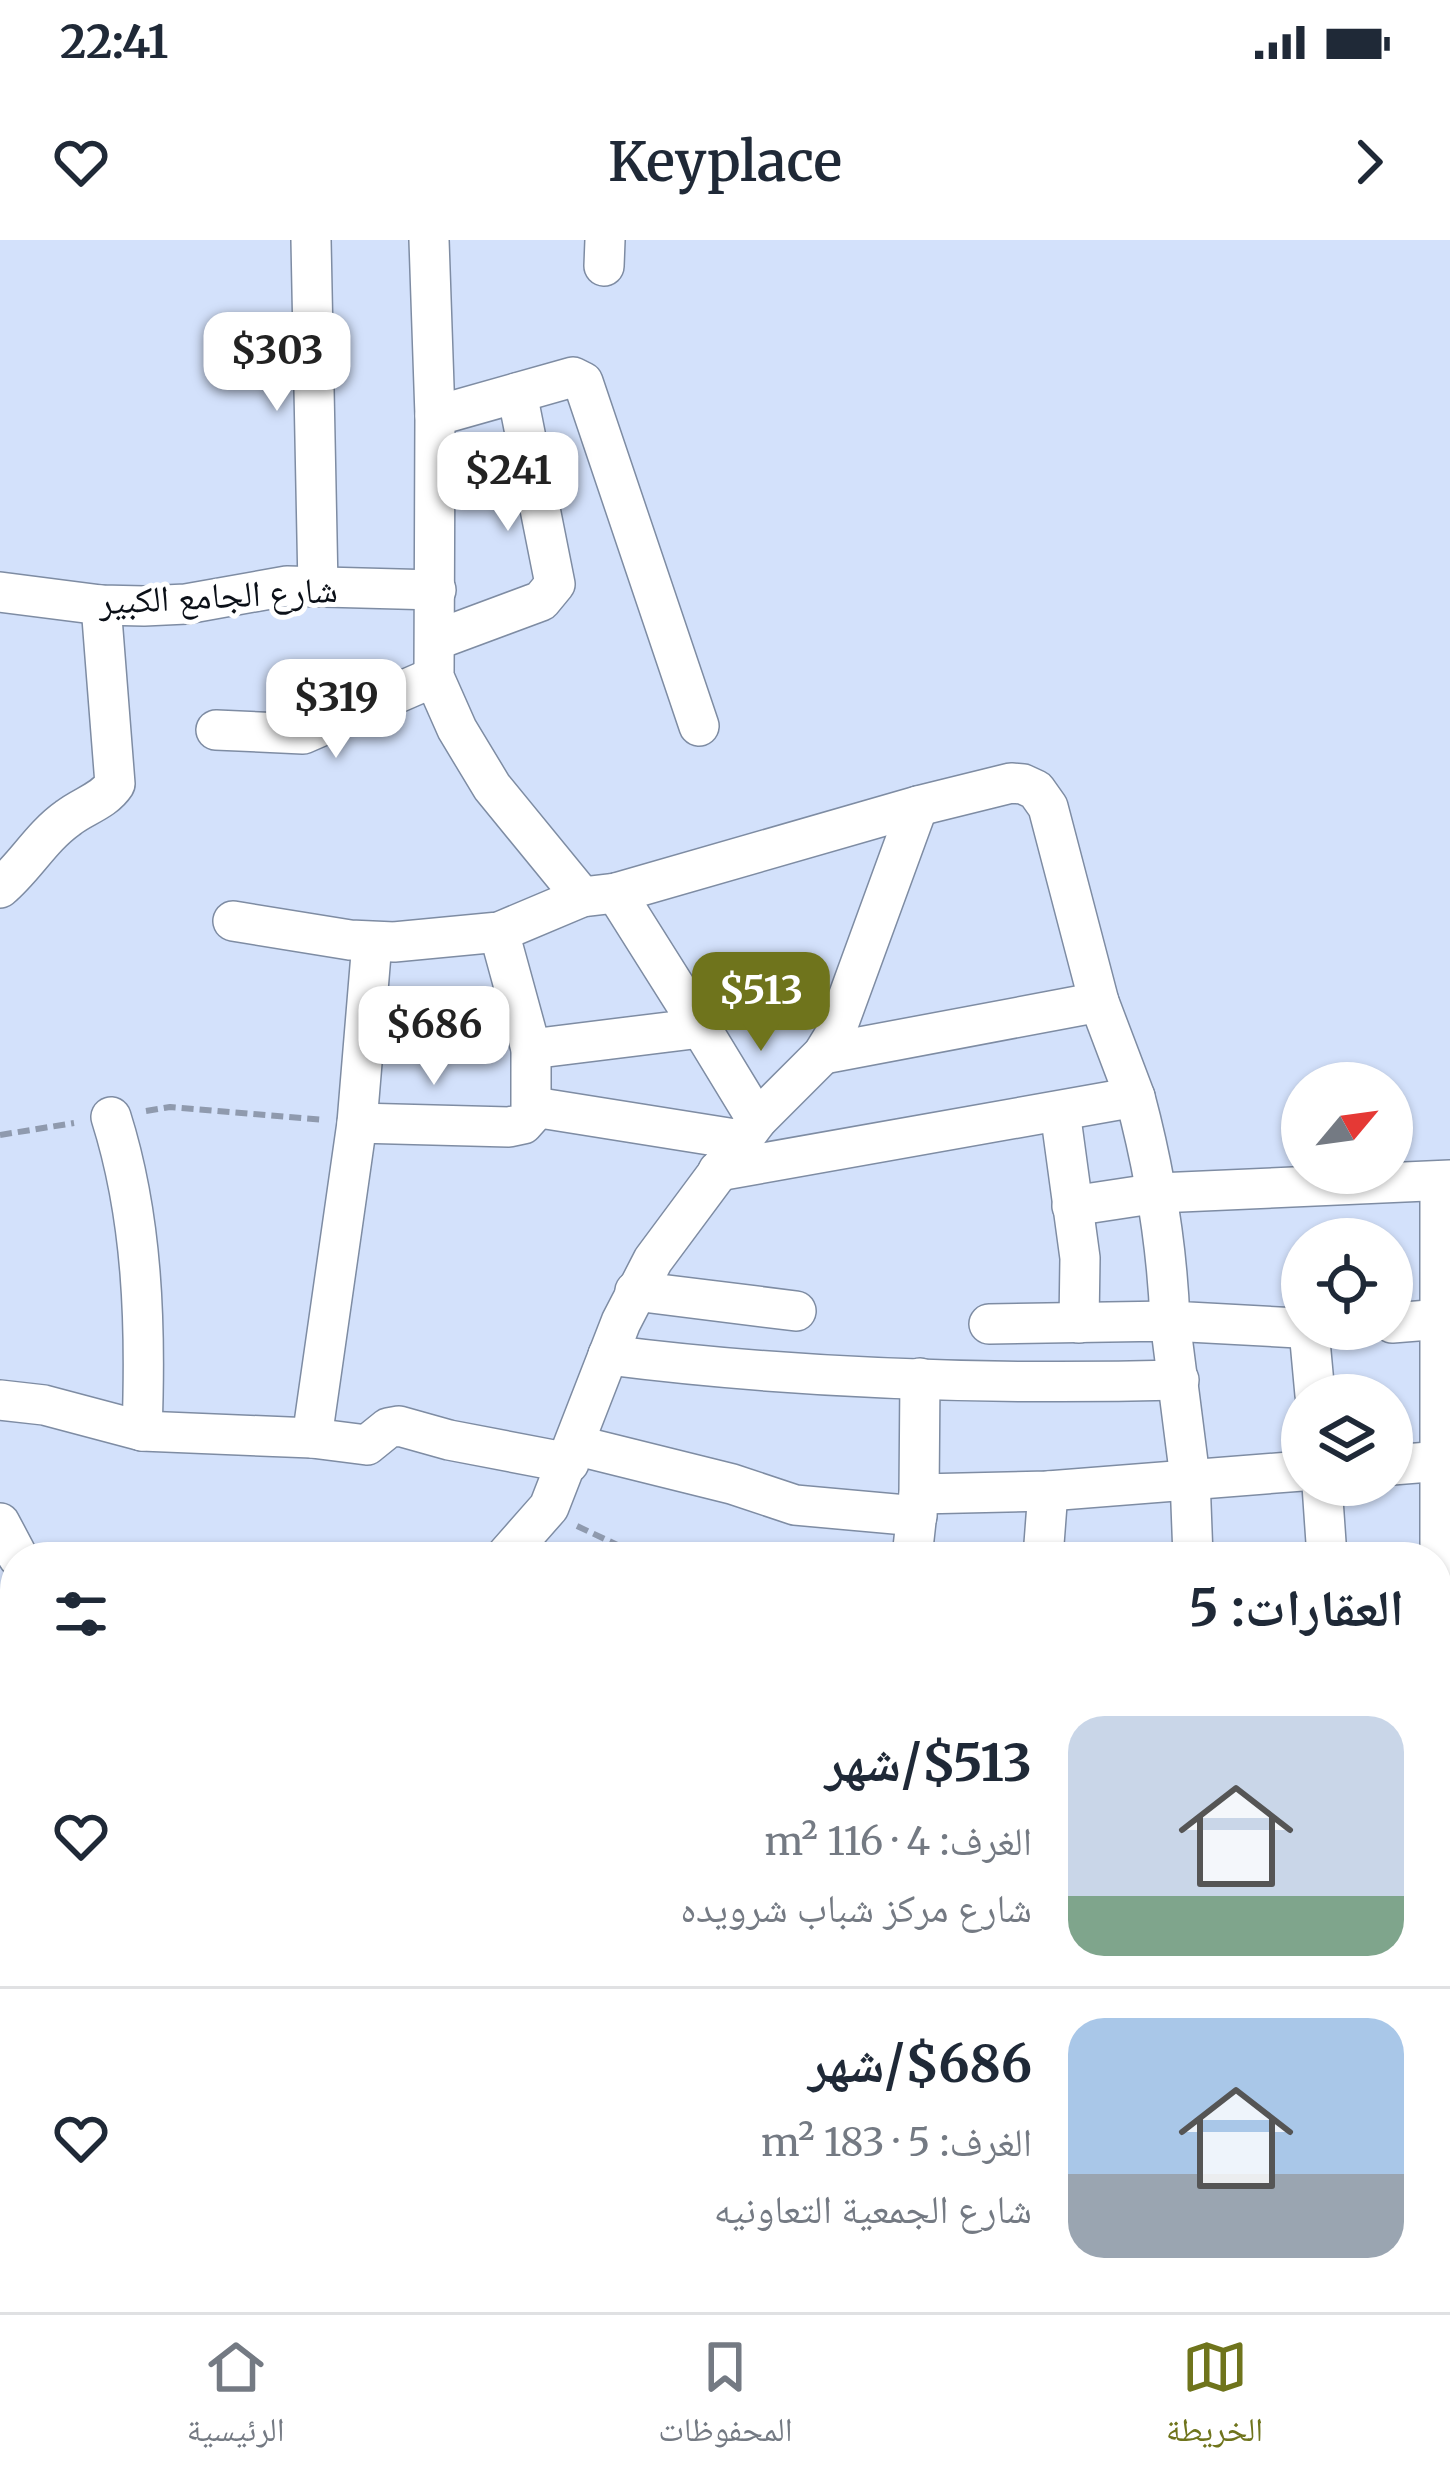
<!DOCTYPE html>
<html lang="ar">
<meta charset="utf-8">
<style>
:root{--surface:#fff;--page:#f6f6f7;--text:#1f2937;--muted:#747a83;--line:#e0e1e3;--accent:#6f741c}
body{margin:0;font-family:Merriweather,"Noto Naskh Arabic",serif;background:var(--page);color:var(--text);direction:rtl;height:100vh;display:flex;flex-direction:column;font-size:45px;white-space:nowrap}
*{box-sizing:border-box;margin:0}
p{font-size:39px;color:var(--muted)}
.icon{flex:none;width:66px;height:66px;fill:none;stroke:currentColor;stroke-width:2;stroke-linecap:round;stroke-linejoin:round}
.map{position:relative;flex:1;overflow:hidden;direction:ltr}
.side{position:absolute;left:0px;top:1302px;width:1452px;height:771px;display:flex;flex-direction:column;background:var(--surface);border-radius:48px 48px 0 0;box-shadow:0 3px 9px #0004;direction:rtl}
.side>*{flex:none}
.needle{width:78px;rotate:61deg}
.controls{position:absolute;left:1281px;top:822px;display:grid;gap:24px}
.controls a{display:grid;place-items:center;width:132px;height:132px;border-radius:50%;background:var(--surface);box-shadow:0 3px 9px #0004;font-size:60px}
.price{position:absolute;translate:-50% -102px;padding:0 27px;border-radius:24px;background:#fff;color:#222;font-size:39px;line-height:78px;filter:drop-shadow(0 3px 6px #0008)}
.price::after{content:'';position:absolute;left:50%;top:72px;width:36px;height:27px;margin-left:-18px;background:inherit;clip-path:polygon(0 0,100% 0,50% 100%)}
.price.current{background:var(--accent);color:#fff}
ul{padding:0;list-style:none}
li{display:flex;align-items:center;gap:36px;height:300px;padding:0 48px}
li+li{border-top:3px solid var(--line)}
li span{display:grid;place-items:center;flex:none;width:336px;height:240px;border-radius:36px;color:#555}
li>.icon{margin-inline-start:auto}
span .icon{width:144px;height:144px;fill:#fffc;stroke-width:1}
li b{font-size:51px}
h2{display:flex;justify-content:space-between;align-items:center;height:144px;padding:0 48px;font-size:51px}
.status{display:flex;justify-content:space-between;align-items:center;height:84px;padding:0 60px;background:var(--surface);direction:ltr}
.status svg{height:33px;fill:currentColor}
header{display:flex;justify-content:space-between;align-items:center;height:156px;padding:0 48px;background:var(--surface);font-size:54px;font-weight:600}
.menu{display:flex;justify-content:space-around;align-items:center;height:168px;border-top:3px solid var(--line);background:var(--surface);font-size:33px;color:var(--muted)}
.menu a{display:grid;justify-items:center;gap:6px}
.menu .current{color:var(--accent)}
.map>svg:first-child{display:block}
.lines{fill:none;stroke-linecap:round;stroke-linejoin:round}
.minor-casing{stroke:#7e8ca3;stroke-width:42}
.path{stroke:#8f9aae;stroke-width:6;stroke-dasharray:12 6;stroke-linecap:butt}
.minor{stroke:#fff;stroke-width:39}
.labels{text-anchor:middle;stroke-width:10;stroke-linejoin:round;paint-order:stroke}
.street-label{font-size:36px;fill:#0b1018;stroke:#fff}
</style>
<div class="status"><b>22:41</b><svg viewBox="0 0 49 12"><path d="M0 12V9h3v3zM5 12V6h3v6zM10 12V3h3v9zM15 12V0h3v12zM26 1h20v11H26zM47 4h2v5h-2z"/></svg></div>
<header><svg class="icon" aria-label="forward" viewBox="0 0 24 24"><path d="M9 5l7 7-7 7"/></svg>Keyplace<svg class="icon" aria-label="heart" viewBox="0 0 24 24"><path d="M12 20l-8-8c-3-5 5-10 8-4 3-6 11-1 8 4z"/></svg></header>
<div class="map">
<svg width="1450" height="2072" viewBox="0 0 1450 2072">
<rect width="100%" height="100%" fill="#d3e1fb"/>
<g class="lines">
<defs>
<g id="minor">
<polyline points="311,0 318,347"/>
<polyline points="429,0 435,176"/>
<polyline points="604,26 605,0"/>
<polyline points="0,352 101,365 144,366 186,364 287,346 436,350"/>
<polyline points="436,400 541,361 555,344 517,153"/>
<polyline points="216,490 303,494 434,437"/>
<path d="M0 648C25 627 41 597 68 578 83 566 104 561 115 544L101 365"/>
<polyline points="582,657 492,547 457,489 434,437 435,176 573,137 583,142 699,486"/>
<polyline points="233,681 350,700 394,702 499,692 582,657 616,653 918,566 1011,543 1023,544 1036,550 1048,567 1099,762 1135,857 718,931"/>
<polyline points="701,788 757,880"/>
<polyline points="531,809 701,788 616,653"/>
<polyline points="823,814 1099,762"/>
<path d="M1135 857C1155 932 1167 1004 1170 1081L1316 1089"/>
<polyline points="534,867 741,900"/>
<polyline points="1060,871 1080,1018 1079,1083"/>
<path d="M111 877C143 978 146 1086 142 1191"/>
<polyline points="357,883 509,887 523,884 531,875 531,809 499,692"/>
<polyline points="1072,966 1158,953 1450,940"/>
<polyline points="635,1051 796,1071"/>
<polyline points="1392,1083 1442,1079"/>
<polyline points="989,1084 1170,1081 1190,1238 1193,1317"/>
<polyline points="1309,1090 1315,1155"/>
<path d="M608 1115C797 1139 988 1145 1179 1140"/>
<polyline points="0,1160 44,1165 142,1191 312,1198 367,1205 388,1188 399,1186 449,1200 569,1223"/>
<polyline points="312,1198 357,883 372,702"/>
<polyline points="575,1205 732,1244 795,1265 917,1276"/>
<polyline points="1392,1225 1442,1221"/>
<polyline points="1322,1245 1327,1317"/>
<polyline points="919,1254 1048,1251 1302,1231"/>
<polyline points="0,1283 18,1317"/>
<polyline points="505,1317 549,1267 621,1082 653,1020 757,880 823,814 834,796 918,566"/>
<polyline points="912,1317 919,1254 920,1138"/>
<polyline points="1043,1317 1048,1251"/>
<polyline points="1437,1358 1440,1358 1444,1422 1439,1586"/>
<polyline points="1440,1358 1440,941"/>
<polyline points="0,1485 15,1519"/>
<polyline points="0,1606 15,1601"/>
<polyline points="0,1778 15,1761"/>
<polyline points="0,1884 15,1979"/>
<polyline points="1437,1898 1450,1896"/>
<polyline points="1437,1967 1450,1964"/>
<polyline points="27,2058 30,2072"/>
<polyline points="153,2058 155,2072"/>
<polyline points="962,2058 966,2072"/>
<polyline points="281,2072 362,2058"/>
</g>
</defs>
<use href="#minor" class="minor-casing"/>
<g class="path">
<polyline points="146,871 170,867 324,880"/>
<polyline points="0,895 74,883"/>
<polyline points="577,1286 643,1317"/>
<polyline points="790,2072 858,2058"/>
<polyline points="1208,2072 1241,2066 1450,2061"/>
</g>
<use href="#minor" class="minor"/>
</g>
<g class="labels">
<g class="street-label">
<text transform="translate(218 355) rotate(-3)" y="13">شارع الجامع الكبير</text>
</g>
</g>
</svg>
<div class="controls">
<a><svg class="needle" viewBox="-14 -14 28 28"><path d="M0-13l5 13h-10z" fill="#e53935"/><path d="M0 13l5-13h-10z" fill="#747a83"/></svg></a>
<a><svg class="icon" aria-label="locate" viewBox="0 0 24 24"><circle cx="12" cy="12" r="6"/><path d="M12 2v4M12 18v4M2 12h4M18 12h4"/></svg></a>
<a><svg class="icon" aria-label="layers" viewBox="0 0 24 24"><path d="M12 4l9 5-9 5-9-5zM3 14l9 5 9-5"/></svg></a>
</div>
<b class="price" style="left:277px;top:174px">$303</b>
<b class="price" style="left:508px;top:294px">$241</b>
<b class="price" style="left:336px;top:521px">$319</b>
<b class="price current" style="left:761px;top:814px">$513</b>
<b class="price" style="left:434px;top:848px">$686</b>
<section class="side">
<h2>العقارات: 5<svg class="icon" aria-label="filters" viewBox="0 0 24 24"><path d="M4 7h16M4 17h16"/><circle cx="9" cy="7" r="2"/><circle cx="15" cy="17" r="2"/></svg></h2>
<ul>
<li><span style="background:linear-gradient(#c9d6e8 75%,#7fa58c 0)"><svg class="icon" aria-label="home" viewBox="0 0 24 24"><path d="M3 11l9-7 9 7M6 9v11h12V9"/></svg></span><div><b>$513/شهر</b><p>الغرف: 4 · 116 m²</p><p>شارع مركز شباب شرويده</p></div><svg class="icon" aria-label="heart" viewBox="0 0 24 24"><path d="M12 20l-8-8c-3-5 5-10 8-4 3-6 11-1 8 4z"/></svg></li>
<li><span style="background:linear-gradient(#a9c7e8 65%,#9aa5b1 0)"><svg class="icon" aria-label="home" viewBox="0 0 24 24"><path d="M3 11l9-7 9 7M6 9v11h12V9"/></svg></span><div><b>$686/شهر</b><p>الغرف: 5 · 183 m²</p><p>شارع الجمعية التعاونيه</p></div><svg class="icon" aria-label="heart" viewBox="0 0 24 24"><path d="M12 20l-8-8c-3-5 5-10 8-4 3-6 11-1 8 4z"/></svg></li>
</ul>
</section>
</div>
<nav class="menu">
<a class="current"><svg class="icon" aria-label="map" viewBox="0 0 24 24"><path d="M3 6l6-2 6 2 6-2v14l-6 2-6-2-6 2zM9 4v14M15 6v14"/></svg>الخريطة</a>
<a><svg class="icon" aria-label="saved" viewBox="0 0 24 24"><path d="M7 4h10v16l-5-4-5 4z"/></svg>المحفوظات</a>
<a><svg class="icon" aria-label="home" viewBox="0 0 24 24"><path d="M3 11l9-7 9 7M6 9v11h12V9"/></svg>الرئيسية</a>
</nav>
